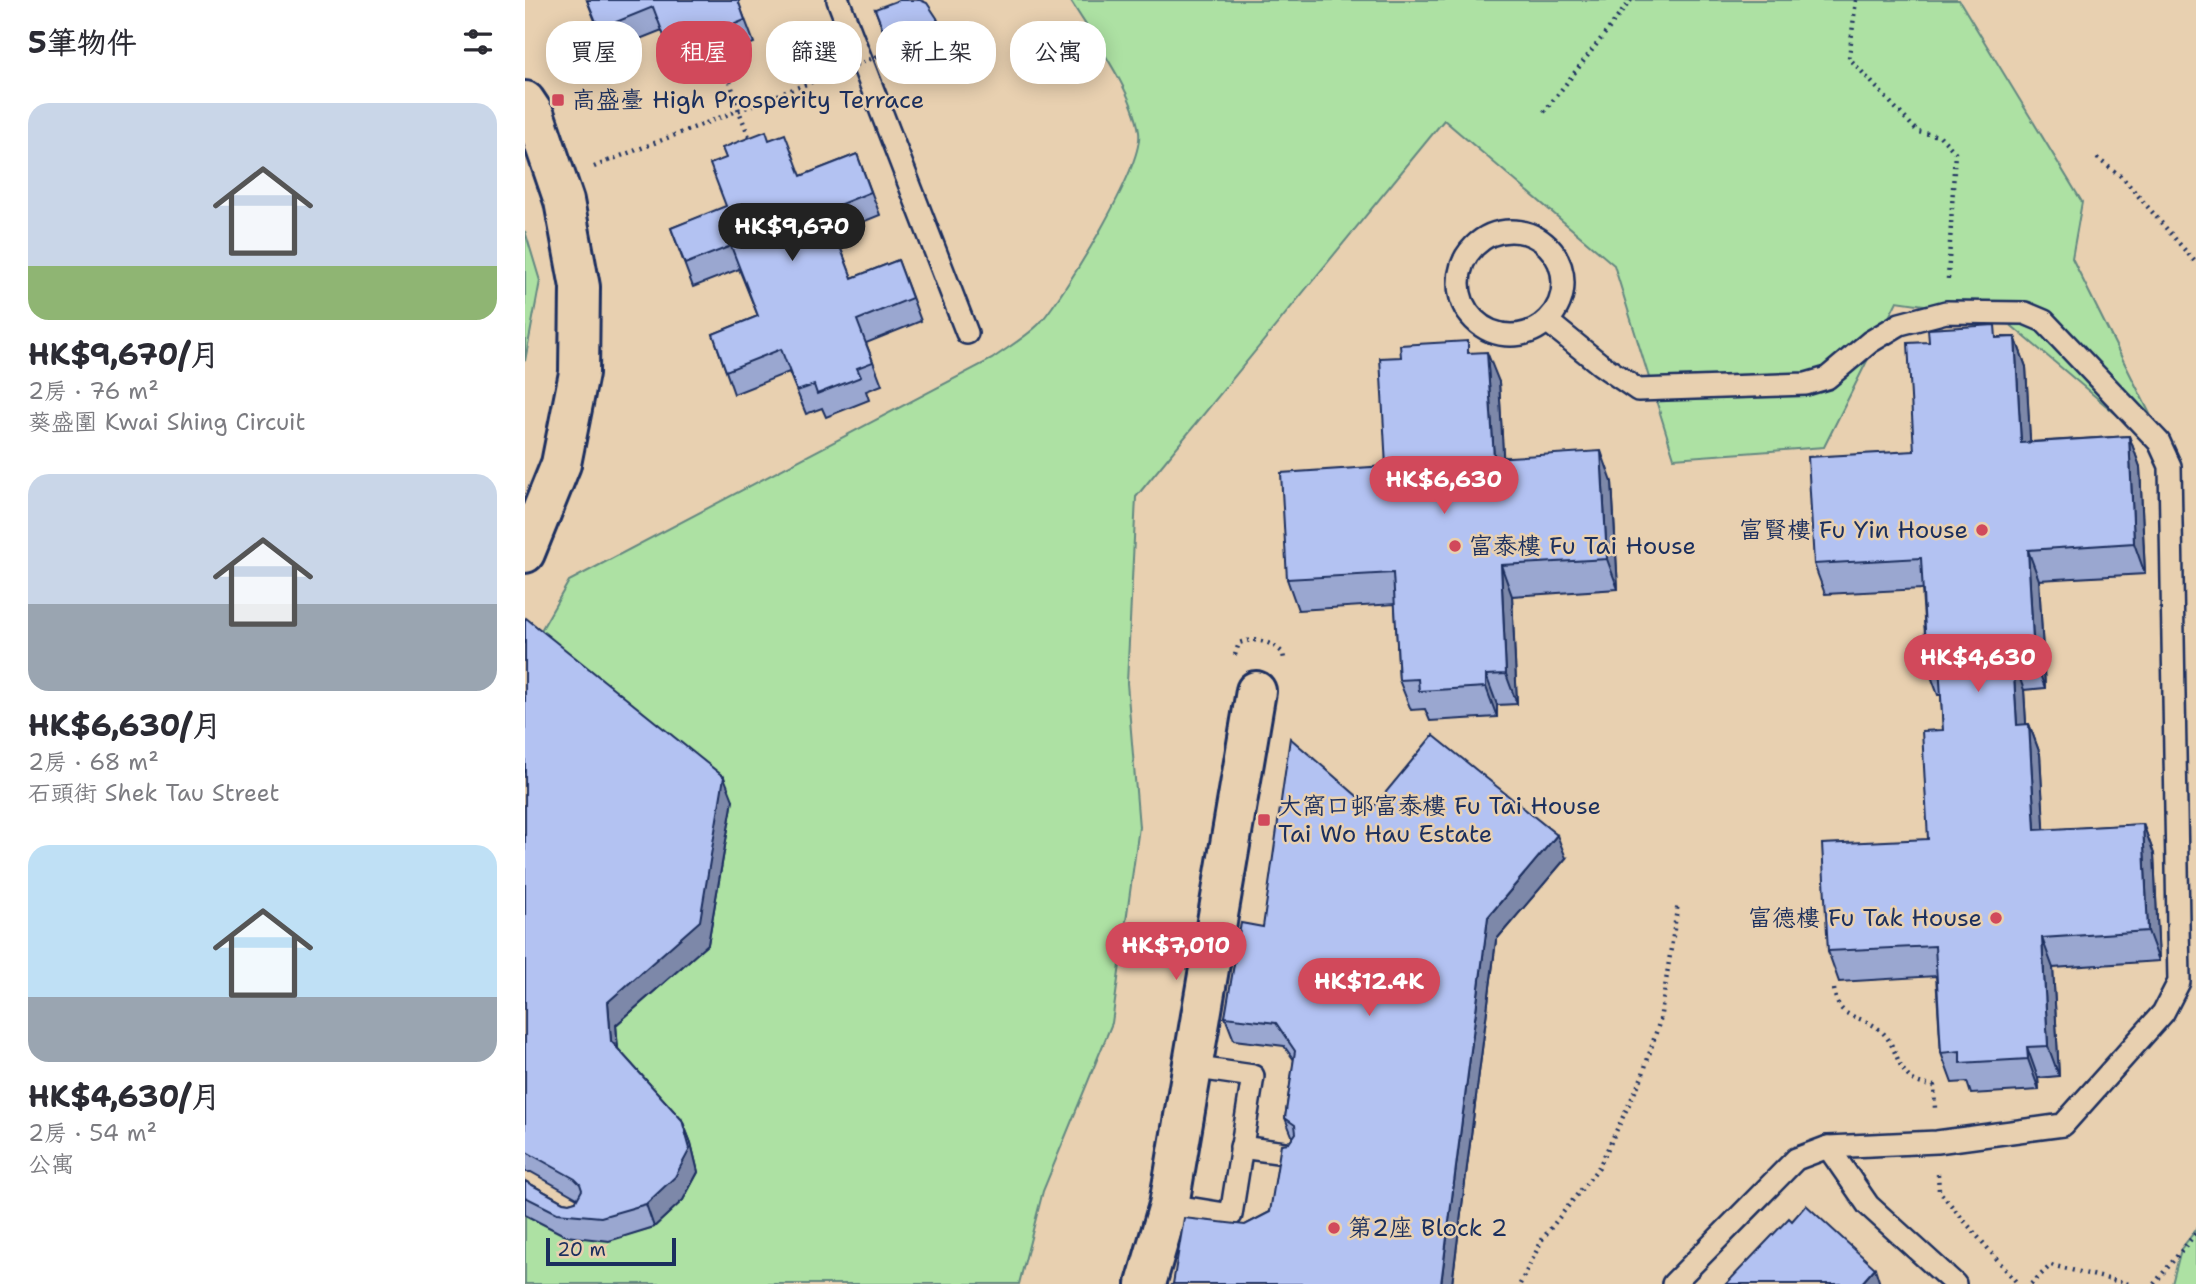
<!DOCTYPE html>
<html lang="zh-TW">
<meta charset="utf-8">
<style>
:root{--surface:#fff;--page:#f7f7f7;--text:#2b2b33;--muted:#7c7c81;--accent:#d1495b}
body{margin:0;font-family:"Shantell Sans","LXGW WenKai TC",sans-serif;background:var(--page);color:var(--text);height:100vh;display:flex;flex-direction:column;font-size:26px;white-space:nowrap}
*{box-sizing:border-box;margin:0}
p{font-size:23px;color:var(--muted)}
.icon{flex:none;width:38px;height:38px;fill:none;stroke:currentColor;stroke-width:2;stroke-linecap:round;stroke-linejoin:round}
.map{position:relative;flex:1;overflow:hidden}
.details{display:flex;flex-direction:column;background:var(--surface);width:525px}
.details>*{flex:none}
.hud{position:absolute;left:21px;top:21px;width:665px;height:63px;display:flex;gap:14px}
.scale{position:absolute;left:21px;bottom:18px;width:130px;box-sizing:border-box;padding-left:7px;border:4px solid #1b2f5e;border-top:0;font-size:19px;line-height:24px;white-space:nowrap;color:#1b2f5e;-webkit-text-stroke:5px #e8d0b0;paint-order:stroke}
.price{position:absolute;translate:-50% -60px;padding:0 16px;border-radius:24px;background:var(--accent);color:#fff;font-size:23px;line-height:46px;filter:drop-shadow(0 2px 4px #0008)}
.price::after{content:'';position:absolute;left:50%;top:42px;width:21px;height:16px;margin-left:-10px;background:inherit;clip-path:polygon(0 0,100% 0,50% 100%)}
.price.on{background:#222;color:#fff}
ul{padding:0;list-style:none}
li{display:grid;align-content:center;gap:14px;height:371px;padding:0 28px}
li span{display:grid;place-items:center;height:217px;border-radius:21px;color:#555}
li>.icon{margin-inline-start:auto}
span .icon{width:126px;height:126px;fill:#fffc;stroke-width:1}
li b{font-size:30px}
h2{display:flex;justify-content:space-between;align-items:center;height:84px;padding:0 28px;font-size:30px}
.tag{padding:0 24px;border-radius:28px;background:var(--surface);box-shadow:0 4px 18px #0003;font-size:24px;line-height:63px}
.tag.on{background:var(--accent);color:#fff}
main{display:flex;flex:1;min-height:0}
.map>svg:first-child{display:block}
.green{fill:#ade1a3;stroke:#648880;stroke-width:2}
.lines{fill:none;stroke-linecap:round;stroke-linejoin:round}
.service-casing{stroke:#1b2f5e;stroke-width:26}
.minor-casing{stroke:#1b2f5e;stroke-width:44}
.tertiary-casing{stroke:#1b2f5e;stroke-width:44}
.path{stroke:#1b2f5e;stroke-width:4.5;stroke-dasharray:2 5;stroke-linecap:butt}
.service{stroke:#e8d0b0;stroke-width:21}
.minor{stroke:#e8d0b0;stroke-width:38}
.tertiary{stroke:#e8d0b0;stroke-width:38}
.path-bridge{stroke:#1b2f5e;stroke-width:4.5;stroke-dasharray:2 5;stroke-linecap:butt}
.wall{fill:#9aa7d0;stroke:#1b2f5e;stroke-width:2}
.shaded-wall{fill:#7d88a9;stroke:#1b2f5e;stroke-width:2}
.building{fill:#b3c2f2;stroke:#1b2f5e;stroke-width:2}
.poi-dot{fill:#d1495b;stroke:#e8d0b0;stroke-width:2.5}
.labels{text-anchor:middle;stroke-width:5;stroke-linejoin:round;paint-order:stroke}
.poi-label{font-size:24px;fill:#1b2f5e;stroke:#e8d0b0;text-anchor:start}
</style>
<main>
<section class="details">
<h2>5筆物件<svg class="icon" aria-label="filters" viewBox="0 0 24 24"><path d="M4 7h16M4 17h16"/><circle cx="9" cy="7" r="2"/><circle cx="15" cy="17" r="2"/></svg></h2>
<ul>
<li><span style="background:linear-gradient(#c9d6e8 75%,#8fb573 0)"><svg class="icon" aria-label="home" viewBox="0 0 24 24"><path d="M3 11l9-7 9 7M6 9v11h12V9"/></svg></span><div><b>HK$9,670/月</b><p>2房 · 76 m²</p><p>葵盛圍 Kwai Shing Circuit</p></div></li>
<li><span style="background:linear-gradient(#c9d6e8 60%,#9aa5b1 0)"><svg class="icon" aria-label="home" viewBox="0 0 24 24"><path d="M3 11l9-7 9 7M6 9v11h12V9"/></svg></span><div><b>HK$6,630/月</b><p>2房 · 68 m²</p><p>石頭街 Shek Tau Street</p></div></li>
<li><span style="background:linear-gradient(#bfe0f5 70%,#9aa5b1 0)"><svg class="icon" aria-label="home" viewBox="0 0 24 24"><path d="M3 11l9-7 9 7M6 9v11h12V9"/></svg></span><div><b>HK$4,630/月</b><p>2房 · 54 m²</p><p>公寓</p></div></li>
</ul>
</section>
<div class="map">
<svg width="1671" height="1284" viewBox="0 0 1671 1284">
<rect width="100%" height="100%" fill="#e8d0b0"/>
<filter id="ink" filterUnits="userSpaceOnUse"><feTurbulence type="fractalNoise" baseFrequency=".0143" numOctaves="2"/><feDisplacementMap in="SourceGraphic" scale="14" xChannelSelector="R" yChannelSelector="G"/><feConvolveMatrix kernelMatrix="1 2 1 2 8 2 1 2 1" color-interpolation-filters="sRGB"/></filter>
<g filter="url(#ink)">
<g class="green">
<path d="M545 0H1434L1557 202 1547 258 1650 464 1475 316 1372 301 1299 447 1149 458 1089 265 919 120 611 497 602 683 614 827 587 1023 518 1191 494 1284H0V1215L41 1236 84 1240 129 1227 94 1064 91 1025 10 641 44 581 467 359C482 348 501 337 514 324 539 296 619 166 614 132 608 90 567 36 545 0Z"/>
<polygon points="0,231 15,281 0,361"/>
<polygon points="1671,1230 1671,1284 1647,1284 1656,1249"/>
</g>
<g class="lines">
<defs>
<g id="service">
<polyline points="313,0 442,333"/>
<circle cx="986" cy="283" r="52"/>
<polyline points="1022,321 1075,364 1113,390 1281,384 1302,378 1345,342 1375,324 1421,312 1500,313 1519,321 1634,442 1645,466 1654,982 1638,1013 1538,1125 1412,1142 1303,1147 1271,1159 1148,1284"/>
<polyline points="716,1147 767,1154"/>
<polyline points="1303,1147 1343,1205 1430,1284"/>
<polyline points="644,1205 706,1215 728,1076 666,1067"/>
</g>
<polyline id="minor" points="621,1284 644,1205 731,691"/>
<polyline id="tertiary" points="0,101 10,116 39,201 55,287 54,373 36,464 0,553"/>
</defs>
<use href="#service" class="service-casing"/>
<use href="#minor" class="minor-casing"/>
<use href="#tertiary" class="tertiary-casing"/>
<g class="path">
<polyline points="1331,0 1324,58 1393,132 1415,136 1430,152 1423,279"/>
<polyline points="199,61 214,111 226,142"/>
<polyline points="1019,112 1106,0"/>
<polyline points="1572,158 1597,177 1671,263"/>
<polyline points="69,167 83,161"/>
<path d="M710 655 714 643C731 637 745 641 758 653L759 659"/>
<path d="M1309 989C1313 1022 1335 1013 1355 1030 1372 1044 1371 1069 1388 1080 1394 1084 1402 1085 1409 1086L1410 1109"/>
<polyline points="1413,1174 1414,1191 1493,1284"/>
<polyline points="995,1284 1018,1238 1074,1167 1117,1077 1135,1020 1153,903"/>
<polyline points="1506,1284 1526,1265 1604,1284"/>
<polyline points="1629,1284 1671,1233"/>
</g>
<use href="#service" class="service"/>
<use href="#minor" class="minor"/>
<use href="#tertiary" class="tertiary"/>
<polyline class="path-bridge" points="83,161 369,50"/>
</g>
<g class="wall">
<polygon points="62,0 215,0 213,1 229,43 213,49 217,59 173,75 169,66 153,72 137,30 82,52"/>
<polygon points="350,9 417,31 419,50 412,67 377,81"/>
<polygon points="244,140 276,176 332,154 355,215 310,233 327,278 373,260 396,321 341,343 357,385 341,391 344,400 301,417 297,408 281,414 264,372 209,394 188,334 233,316 214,269 168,287 146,228 201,207"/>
<polygon points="1474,337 1490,337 1501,367 1505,442 1604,436 1615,467 1620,574 1514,580 1520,688 1499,690 1501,724 1504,724 1515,754 1519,830 1618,824 1629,854 1634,961 1528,968 1534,1076 1513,1078 1514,1090 1446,1094 1442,1082 1427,1083 1416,1053 1411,976 1314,982 1303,951 1403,839 1418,730 1416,695 1413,695 1402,665 1397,589 1300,594 1289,564 1389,451"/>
<polygon points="947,353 974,382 978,457 1087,482 1093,589 987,596 992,704 972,705 972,717 905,721 900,709 886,710 874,680 870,604 773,610 762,579 861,466"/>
<polygon points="0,620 208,800 183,944 91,1025 93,1049 157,1120 166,1143 173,1172 158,1200 129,1227 84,1241 41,1236 0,1215 0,1181 38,1202 44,1203 51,1201 52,1198 6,1172 0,1172"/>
<polygon points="1041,858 971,940 927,1284 648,1284 720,1225 745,1212 764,1143 768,1138 760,1118 769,1060 759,1046 709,1040 700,1017 738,927"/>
</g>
<g class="shaded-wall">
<polygon points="412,18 417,31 419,50 412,67 408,55"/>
<polygon points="1490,337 1501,367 1507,473 1496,443"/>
<polygon points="962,352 974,382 980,488 969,458"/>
<polygon points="1604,436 1615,467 1620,574 1609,543"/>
<polygon points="1076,451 1087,482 1093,589 1082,559"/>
<polygon points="1503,550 1514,580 1520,688 1509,658"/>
<polygon points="976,565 987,596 992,704 981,674"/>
<polygon points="1488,660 1499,690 1503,755 1492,725"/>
<polygon points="961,675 972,705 972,717 961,687"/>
<polygon points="1504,724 1515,754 1521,860 1510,830"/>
<polygon points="199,777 208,800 183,944 91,1025 94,1064 86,1041 83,1002"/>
<polygon points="1618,824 1629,854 1634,961 1623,931"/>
<polygon points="1032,835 1041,858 971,940 927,1284 916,1284 963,917"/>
<polygon points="1517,938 1528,968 1534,1076 1523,1046"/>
<polygon points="1502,1047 1513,1078 1514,1090 1503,1059"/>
<polygon points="157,1120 166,1143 173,1172 158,1200 129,1227 121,1204"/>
<polygon points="1350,1268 1355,1284 1336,1284"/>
</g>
<g class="building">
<polygon points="62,0 213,0 220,20 205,26 208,36 164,52 161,43 144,49 128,7 74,29"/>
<polygon points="374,0 395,0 402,3 412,18 414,37 408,55 373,68 350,9"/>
<polygon points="241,131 244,140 260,134 276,176 332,154 346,192 301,210 327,278 373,260 387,298 332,320 348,362 332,368 336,377 292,394 289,385 272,391 256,349 201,371 188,334 233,316 206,246 160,264 146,228 201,206 185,164 201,158 197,148"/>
<polygon points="1470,325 1471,338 1490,337 1496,443 1604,436 1609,543 1503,550 1509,658 1488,660 1492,725 1504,724 1510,830 1618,824 1623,931 1517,938 1523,1046 1502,1047 1503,1059 1435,1063 1435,1051 1416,1053 1410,946 1303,951 1297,844 1403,839 1397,731 1418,730 1414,664 1402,665 1396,558 1289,564 1283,457 1389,451 1383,343 1404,342 1403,329"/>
<polygon points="943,341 943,353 962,352 969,458 1076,451 1082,559 976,565 981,674 961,675 961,687 894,691 893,679 874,680 868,573 762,579 756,473 861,466 855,358 876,357 875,345"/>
<polygon points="1,618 199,777 175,921 83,1002 86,1041 157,1120 165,1149 150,1177 121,1204 76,1217 32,1213 0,1197 0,1181 38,1202 44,1203 51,1201 57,1190 55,1184 50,1179 0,1151 0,620"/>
<polygon points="908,735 1032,835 963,917 916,1284 648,1284 659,1218 720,1225 745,1212 756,1144 764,1143 771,1133 770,1125 760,1118 770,1051 751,1023 700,1017 716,923 738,927 765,738 847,809"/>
<polygon points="1281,1205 1350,1268 1336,1284 1201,1284 1264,1218 1267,1221"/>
</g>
</g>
<g class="poi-dot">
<rect x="26" y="93" width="14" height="14" rx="3.5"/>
<circle cx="1457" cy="530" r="7"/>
<circle cx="930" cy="546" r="7"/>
<rect x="732" y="813" width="14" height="14" rx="3.5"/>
<circle cx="1471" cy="918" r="7"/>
<circle cx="809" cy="1228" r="7"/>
</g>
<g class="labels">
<g class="poi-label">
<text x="47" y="108">高盛臺 High Prosperity Terrace</text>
<text x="1443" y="538" text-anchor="end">富賢樓 Fu Yin House</text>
<text x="944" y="554">富泰樓 Fu Tai House</text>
<text x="753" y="814">大窩口邨富泰樓 Fu Tai House<tspan x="753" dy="28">Tai Wo Hau Estate</tspan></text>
<text x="1457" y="926" text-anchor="end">富德樓 Fu Tak House</text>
<text x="823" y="1236">第2座 Block 2</text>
</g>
</g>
</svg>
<div class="scale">20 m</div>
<b class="price on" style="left:267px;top:263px">HK$9,670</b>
<b class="price" style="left:919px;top:516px">HK$6,630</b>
<b class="price" style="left:1453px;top:694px">HK$4,630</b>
<b class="price" style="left:651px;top:982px">HK$7,010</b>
<b class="price" style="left:844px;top:1018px">HK$12.4K</b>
<div class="hud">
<a class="tag">買屋</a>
<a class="tag on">租屋</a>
<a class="tag">篩選</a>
<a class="tag">新上架</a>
<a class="tag">公寓</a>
</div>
</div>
</main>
